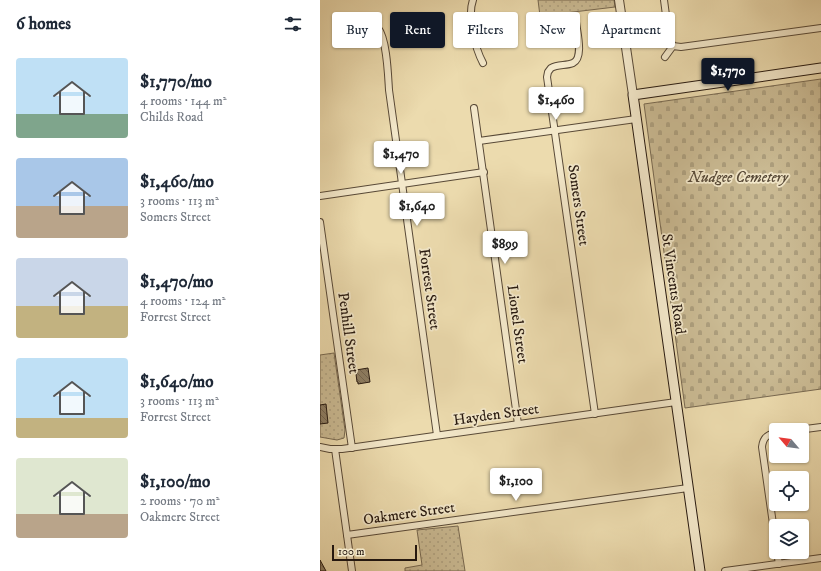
<!DOCTYPE html>
<meta charset="utf-8">
<style>
:root{--surface:#fff;--page:#f6f6f7;--text:#1f2937;--muted:#747a83;--accent:#111827}
body{margin:0;font-family:"IM FELL DW Pica",serif;background:var(--page);color:var(--text);height:100vh;display:flex;flex-direction:column;font-size:15px;white-space:nowrap}
*{box-sizing:border-box;margin:0}
p{font-size:13px;color:var(--muted)}
.icon{flex:none;width:22px;height:22px;fill:none;stroke:currentColor;stroke-width:2;stroke-linecap:round;stroke-linejoin:round}
.map{position:relative;flex:1;overflow:hidden}
.side{display:flex;flex-direction:column;background:var(--surface);width:320px}
.side>*{flex:none}
.guide{position:absolute;left:12px;top:12px;width:380px;height:36px;display:flex;gap:8px}
.needle{width:26px;rotate:299deg}
.buttons{position:absolute;left:449px;top:423px;display:grid;gap:8px}
.buttons a{display:grid;place-items:center;width:40px;height:40px;border-radius:4px;background:var(--surface);box-shadow:0 1px 3px #0004;font-size:20px}
.scale{position:absolute;left:12px;bottom:10px;width:85px;box-sizing:border-box;padding-left:4px;border:2px solid #26180f;border-top:0;font-size:11px;line-height:14px;white-space:nowrap;color:#26180f;-webkit-text-stroke:3px #f3e8ca;paint-order:stroke}
.price{position:absolute;translate:-50% -34px;padding:0 9px;border-radius:4px;background:#fff;color:#222;font-size:13px;line-height:26px;filter:drop-shadow(0 1px 2px #0008)}
.price::after{content:'';position:absolute;left:50%;top:24px;width:12px;height:9px;margin-left:-6px;background:inherit;clip-path:polygon(0 0,100% 0,50% 100%)}
.price.active{background:var(--accent);color:#fff}
ul{padding:0;list-style:none}
li{display:flex;align-items:center;gap:12px;height:100px;padding:0 16px}
li span{display:grid;place-items:center;flex:none;width:112px;height:80px;border-radius:4px;color:#555}
li>.icon{margin-inline-start:auto}
span .icon{width:48px;height:48px;fill:#fffc;stroke-width:1}
li b{font-size:17px}
h2{display:flex;justify-content:space-between;align-items:center;height:48px;padding:0 16px;font-size:17px}
.chip{padding:0 14px;border-radius:4px;background:var(--surface);box-shadow:0 1px 3px #0004;font-size:14px;line-height:36px}
.chip.active{background:var(--accent);color:#fff}
main{display:flex;flex:1;min-height:0}
.map>svg:first-child{display:block}
.cemetery{fill:url(#cemetery-stones);stroke:#786951}
.park{fill:url(#park-dots);stroke:#786951}
.building{fill:url(#building-back-hatch);stroke:#26180f}
.lines{fill:none;stroke-linecap:round;stroke-linejoin:round}
.minor-casing{stroke:#584937;stroke-width:8}
.tertiary-casing{stroke:#584937;stroke-width:10}
.secondary-casing{stroke:#26180f;stroke-width:11}
.minor{stroke:#f3e8ca;stroke-width:6}
.tertiary{stroke:#f3e8ca;stroke-width:8}
.secondary{stroke:#f3e8ca;stroke-width:9}
.labels{text-anchor:middle;stroke-width:3.5;stroke-linejoin:round;paint-order:stroke}
.park-label{font-size:15px;font-style:italic;fill:#574937;stroke:#f3e8ca}
.street-label{font-size:15px;fill:#26180f;stroke:#f3e8ca}
</style>
<main>
<section class="side">
<h2>6 homes<svg class="icon" aria-label="filters" viewBox="0 0 24 24"><path d="M4 7h16M4 17h16"/><circle cx="9" cy="7" r="2"/><circle cx="15" cy="17" r="2"/></svg></h2>
<ul>
<li><span style="background:linear-gradient(#bfe0f5 70%,#7fa58c 0)"><svg class="icon" aria-label="home" viewBox="0 0 24 24"><path d="M3 11l9-7 9 7M6 9v11h12V9"/></svg></span><div><b>$1,770/mo</b><p>4 rooms · 144 m²</p><p>Childs Road</p></div></li>
<li><span style="background:linear-gradient(#a9c7e8 60%,#b9a48a 0)"><svg class="icon" aria-label="home" viewBox="0 0 24 24"><path d="M3 11l9-7 9 7M6 9v11h12V9"/></svg></span><div><b>$1,460/mo</b><p>3 rooms · 113 m²</p><p>Somers Street</p></div></li>
<li><span style="background:linear-gradient(#c9d6e8 60%,#c2b280 0)"><svg class="icon" aria-label="home" viewBox="0 0 24 24"><path d="M3 11l9-7 9 7M6 9v11h12V9"/></svg></span><div><b>$1,470/mo</b><p>4 rooms · 124 m²</p><p>Forrest Street</p></div></li>
<li><span style="background:linear-gradient(#bfe0f5 75%,#c2b280 0)"><svg class="icon" aria-label="home" viewBox="0 0 24 24"><path d="M3 11l9-7 9 7M6 9v11h12V9"/></svg></span><div><b>$1,640/mo</b><p>3 rooms · 113 m²</p><p>Forrest Street</p></div></li>
<li><span style="background:linear-gradient(#dfe7d0 70%,#b9a48a 0)"><svg class="icon" aria-label="home" viewBox="0 0 24 24"><path d="M3 11l9-7 9 7M6 9v11h12V9"/></svg></span><div><b>$1,100/mo</b><p>2 rooms · 70 m²</p><p>Oakmere Street</p></div></li>
</ul>
</section>
<div class="map">
<svg width="501" height="571" viewBox="0 0 501 571">
<defs>
<pattern id="cemetery-stones" width="16" height="16" patternUnits="userSpaceOnUse"><rect width="16" height="16" fill="#caba93"/><path d="M2 7V4a2 2 0 0 1 4 0v3zM10 15v-3a2 2 0 0 1 4 0v3z" fill="#ad9f7e"/></pattern>
<pattern id="park-dots" width="8" height="8" patternUnits="userSpaceOnUse"><rect width="8" height="8" fill="#caba93"/><path d="M2 2h.1M6 6h.1" fill="none" stroke="#ad9f7e" stroke-width="1.8" stroke-linecap="round"/></pattern>
<pattern id="building-back-hatch" width="6" height="6" patternUnits="userSpaceOnUse"><rect width="6" height="6" fill="#8d7d62"/><path d="M-1 5l2 2M0 0l6 6M5-1l2 2" fill="none" stroke="#73654f"/></pattern>
</defs>
<rect width="100%" height="100%" fill="#ecdbae"/>
<filter id="stains"><feTurbulence type="fractalNoise" baseFrequency=".005" numOctaves="4"/><feColorMatrix values="0 0 0 0 .2 0 0 0 0 .09 0 0 0 0 .02 0 0 0 .5 -.17"/></filter>
<radialGradient id="worn" r=".72"><stop offset=".6" stop-color="#630" stop-opacity="0"/><stop offset="1" stop-color="#630" stop-opacity=".3"/></radialGradient>
<polygon class="cemetery" points="501,79 501,389 365,408 324,104"/>
<g class="park">
<polygon points="218,0 294,0 295,7 220,16"/>
<polygon points="14,353 25,430 24,438 17,440 0,437 0,355"/>
<polygon points="138,526 145,571 85,571 85,568 102,565 97,530"/>
</g>
<g class="building">
<polygon points="48,368 50,382 38,384 38,382 37,382 36,374 37,374 36,370"/>
<polygon points="6,404 8,423 0,424 0,405"/>
<polygon points="0,560 6,571 0,571"/>
</g>
<g class="lines">
<defs>
<g id="minor">
<path d="M153 0C147 16 155 48 163 63"/>
<polyline points="344,0 349,38 353,46"/>
<path d="M256 22C257 32 264 58 253 63 246 66 238 64 231 68L228 72 227 77 275 414"/>
<path d="M58 28C67 39 68 75 69 90L117 435"/>
<polyline points="345,57 353,46 361,47 501,28"/>
<polyline points="154,108 198,424"/>
<polyline points="159,141 316,119"/>
<polyline points="0,196 164,172"/>
<polyline points="0,222 32,448"/>
<polyline points="478,430 501,427"/>
<path d="M456 433C447 434 443 438 442 447L456 545"/>
<polyline points="0,447 10,449 22,449 356,402"/>
<polyline points="15,449 32,571"/>
<polyline points="27,535 368,488"/>
<polyline points="457,552 459,564"/>
<polyline points="405,571 501,558"/>
</g>
<polyline id="tertiary" points="299,0 313,95"/>
<polyline id="secondary" points="380,571 313,95 501,68"/>
</defs>
<use href="#minor" class="minor-casing"/>
<use href="#tertiary" class="tertiary-casing"/>
<use href="#secondary" class="secondary-casing"/>
<use href="#minor" class="minor"/>
<use href="#tertiary" class="tertiary"/>
<use href="#secondary" class="secondary"/>
</g>
<g class="labels">
<g class="park-label">
<text x="418" y="182">Nudgee Cemetery</text>
</g>
<g class="street-label">
<text transform="translate(259 205) rotate(82)" y="5">Somers Street</text>
<text transform="translate(354 284) rotate(82)" y="5">St Vincents Road</text>
<text transform="translate(110 289) rotate(82)" y="5">Forrest Street</text>
<text transform="translate(198 324) rotate(82)" y="5">Lionel Street</text>
<text transform="translate(29 333) rotate(82)" y="5">Penhill Street</text>
<text transform="translate(176 414) rotate(-8)" y="5">Hayden Street</text>
<text transform="translate(89 513) rotate(-8)" y="5">Oakmere Street</text>
</g>
</g>
<rect width="100%" height="100%" filter="url(#stains)"/>
<rect width="100%" height="100%" fill="url(#worn)"/>
</svg>
<div class="buttons">
<a><svg class="needle" viewBox="-14 -14 28 28"><path d="M0-13l5 13h-10z" fill="#e53935"/><path d="M0 13l5-13h-10z" fill="#747a83"/></svg></a>
<a><svg class="icon" aria-label="locate" viewBox="0 0 24 24"><circle cx="12" cy="12" r="6"/><path d="M12 2v4M12 18v4M2 12h4M18 12h4"/></svg></a>
<a><svg class="icon" aria-label="layers" viewBox="0 0 24 24"><path d="M12 4l9 5-9 5-9-5zM3 14l9 5 9-5"/></svg></a>
</div>
<div class="scale">100 m</div>
<b class="price active" style="left:408px;top:92px">$1,770</b>
<b class="price" style="left:236px;top:121px">$1,460</b>
<b class="price" style="left:81px;top:175px">$1,470</b>
<b class="price" style="left:97px;top:227px">$1,640</b>
<b class="price" style="left:185px;top:265px">$899</b>
<b class="price" style="left:196px;top:502px">$1,100</b>
<div class="guide">
<a class="chip">Buy</a>
<a class="chip active">Rent</a>
<a class="chip">Filters</a>
<a class="chip">New</a>
<a class="chip">Apartment</a>
</div>
</div>
</main>
